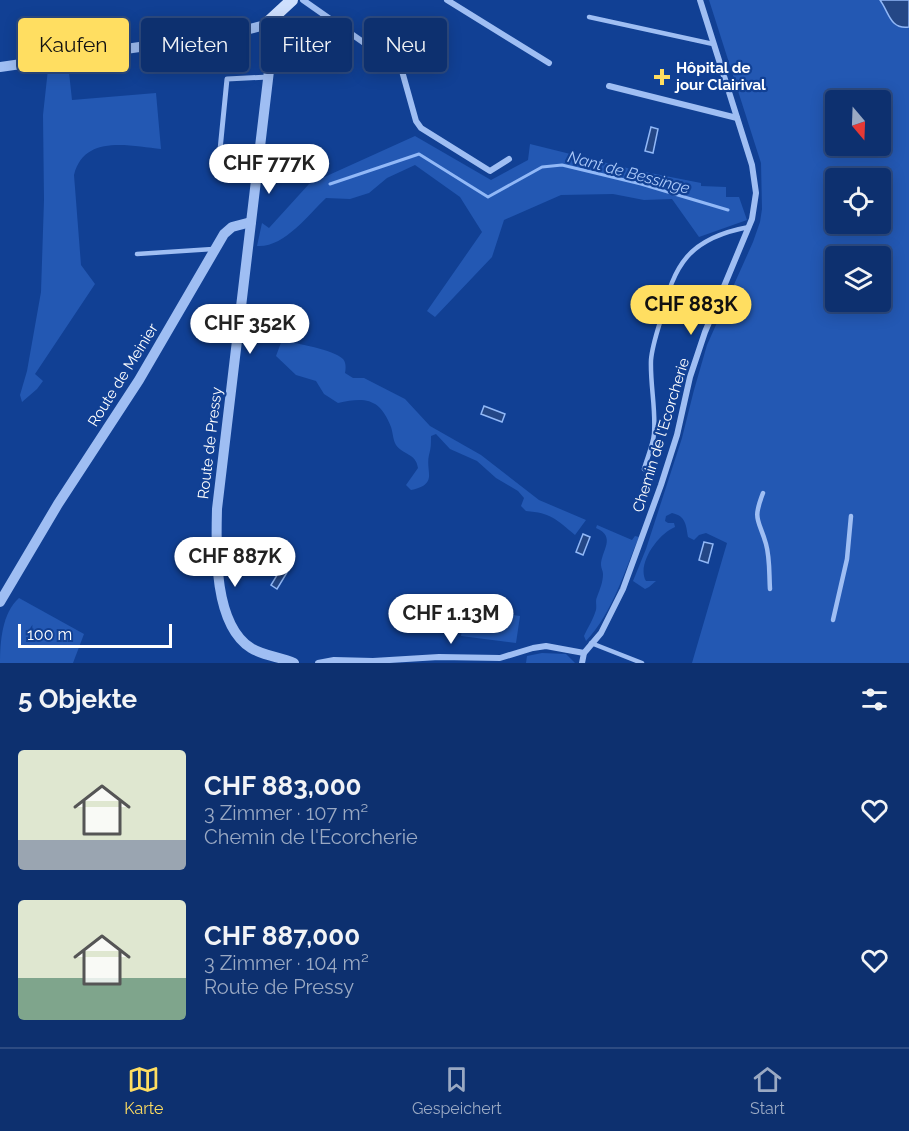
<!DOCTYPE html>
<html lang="de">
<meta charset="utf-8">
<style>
:root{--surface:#0d306f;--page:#163874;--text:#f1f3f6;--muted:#9aa9c3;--line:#2d4b82;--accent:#ffde61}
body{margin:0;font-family:Raleway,sans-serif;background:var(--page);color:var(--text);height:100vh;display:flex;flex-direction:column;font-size:22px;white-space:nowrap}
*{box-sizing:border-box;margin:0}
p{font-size:20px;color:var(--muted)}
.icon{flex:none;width:33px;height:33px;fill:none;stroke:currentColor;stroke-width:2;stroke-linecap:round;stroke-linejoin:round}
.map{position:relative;height:663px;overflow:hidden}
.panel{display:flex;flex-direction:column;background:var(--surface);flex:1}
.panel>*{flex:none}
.top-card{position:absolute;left:18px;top:18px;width:600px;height:54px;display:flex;gap:12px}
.needle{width:39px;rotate:161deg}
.buttons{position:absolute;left:825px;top:90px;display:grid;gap:12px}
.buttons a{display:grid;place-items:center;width:66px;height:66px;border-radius:6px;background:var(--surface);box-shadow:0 3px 15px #0003,0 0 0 2px var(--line);font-size:30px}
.scale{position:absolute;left:18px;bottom:15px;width:154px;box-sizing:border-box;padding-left:6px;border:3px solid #fff;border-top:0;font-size:16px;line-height:21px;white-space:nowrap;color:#fff;-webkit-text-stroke:4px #114094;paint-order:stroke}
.price{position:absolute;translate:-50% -51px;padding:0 14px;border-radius:21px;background:#fff;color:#222;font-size:20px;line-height:39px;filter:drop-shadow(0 2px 3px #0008)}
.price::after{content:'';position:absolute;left:50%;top:36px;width:18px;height:14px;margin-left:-9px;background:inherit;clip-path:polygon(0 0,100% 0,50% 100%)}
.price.selected{background:var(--accent);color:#111}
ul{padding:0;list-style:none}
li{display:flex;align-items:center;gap:18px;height:150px;padding:0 18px}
li span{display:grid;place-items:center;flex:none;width:168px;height:120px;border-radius:6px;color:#555}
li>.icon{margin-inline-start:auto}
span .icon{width:72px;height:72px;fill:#fffc;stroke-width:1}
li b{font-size:26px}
h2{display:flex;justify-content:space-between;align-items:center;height:72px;padding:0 18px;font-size:26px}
.tag{padding:0 21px;border-radius:6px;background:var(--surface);box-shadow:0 3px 15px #0003,0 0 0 2px var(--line);font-size:21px;line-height:54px}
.tag.selected{background:var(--accent);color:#111}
.tab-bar{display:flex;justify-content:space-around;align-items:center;height:84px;border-top:2px solid var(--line);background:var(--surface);font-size:16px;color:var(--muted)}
.tab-bar a{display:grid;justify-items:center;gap:3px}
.tab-bar .selected{color:var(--accent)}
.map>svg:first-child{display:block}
.green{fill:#2358b3;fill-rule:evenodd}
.water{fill:#244786;stroke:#91b8f7;stroke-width:1.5}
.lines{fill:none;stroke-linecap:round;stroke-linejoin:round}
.stream{stroke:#91b8f7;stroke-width:3}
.service{stroke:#9fbef3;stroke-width:4.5}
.pedestrian{stroke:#9fbef3;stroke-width:5}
.minor{stroke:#9fbef3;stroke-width:6}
.tertiary{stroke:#9fbef3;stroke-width:10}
.secondary{stroke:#cedffd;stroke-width:12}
.poi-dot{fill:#ffde61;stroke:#114094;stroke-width:2}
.labels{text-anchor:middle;stroke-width:4.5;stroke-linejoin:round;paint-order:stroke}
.poi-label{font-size:15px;font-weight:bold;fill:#fff;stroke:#114094;text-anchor:start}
.street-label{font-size:15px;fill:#fff;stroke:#114094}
.water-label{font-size:16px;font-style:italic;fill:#abc9fa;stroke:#114094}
</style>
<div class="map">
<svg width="909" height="663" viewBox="0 0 909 663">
<rect width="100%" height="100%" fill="#114094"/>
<g class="green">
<path d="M709 0H909V663H692L727 543 706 533 699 535 694 540 688 537C686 525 686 516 672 513L666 516 665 521 668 523H674L675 527C659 533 636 564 646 581H656L649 587 645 589 633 581 646 549 682 438 694 390 707 345 753 242 760 222 762 209 761 163ZM836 100H880V146H836ZM836 178H880V224H836ZM836 256H880V302H836Z"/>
<path d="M68 63 72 100 156 93 161 149C130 146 84 134 74 175L81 265 95 284 35 374 43 381 37 389 22 402 20 395 27 371 41 292 44 200 43 115 48 69Z"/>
<path d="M415 136 491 180 528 160 530 144 635 170 701 183V186L726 187V197H739L747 220 699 237 672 199 644 200 613 194 561 195 504 220 492 257 435 317 427 311 482 232 460 197 415 165 387 178 369 193 350 199 326 198C308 215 284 248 257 246L262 223 269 228 309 184Z"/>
<path d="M282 340C297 344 333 349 343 359 346 362 346 368 345 373L353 378H364L405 399 430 426 481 455 539 500 586 520 575 535C556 519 551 513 526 511L521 506 524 498 518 491 496 478 477 461 450 449 436 434 431 436C431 444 431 448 429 455 425 472 439 484 411 490L406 485 418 468C416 453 403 455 396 445 393 440 393 433 391 427 380 398 365 397 338 403L324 394 316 381 296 375 276 356Z"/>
<path d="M597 525 632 540 635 536 639 537C624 572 613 612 586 641L584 636C588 627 593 620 596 610 597 605 595 601 597 597 600 589 603 582 603 574 603 571 601 568 601 565 601 551 617 537 596 528Z"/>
<path d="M19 598 84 634 73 663H0C0 642 2 613 19 598Z"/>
<polygon points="465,608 520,616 516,643 461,636"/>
<polygon points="542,653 566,654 575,663 526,663 527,656"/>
</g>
<g class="water">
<path d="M880 0H909V27C890 30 889 12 880 0Z"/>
<polygon points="436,21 443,26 432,41 425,36"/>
<polygon points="651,127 658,129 653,153 645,151"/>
<polygon points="484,406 505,414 502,422 481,414"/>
<polygon points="583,534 590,537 583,555 576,552"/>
<polygon points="704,542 713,544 708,563 699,560"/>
<polygon points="285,562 291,566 277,589 271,585"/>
</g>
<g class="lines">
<polyline class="stream" points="330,184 419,154 488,197 542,167 562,165 641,184 728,210"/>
<g class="service">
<polyline points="589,17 713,44"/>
<polyline points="137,254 213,249"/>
<path d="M644 469C647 458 653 445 654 434 656 409 650 384 651 360 652 347 657 332 661 319 674 264 689 238 749 227"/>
<path d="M763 493C752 521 759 519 766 544 770 558 769 574 770 589"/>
<polyline points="833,620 847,559 851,516"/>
<polyline points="591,643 642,663"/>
</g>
<g class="pedestrian">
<polyline points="258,164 219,160 227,79 268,77"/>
<polyline points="217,176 219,160"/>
</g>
<g class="minor">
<polyline points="303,0 390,61 402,71 416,121 421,128 490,171 509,159"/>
<polyline points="447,0 549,63"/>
<polyline points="609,86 737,118"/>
<polyline points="318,663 334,660 373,661 439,657 500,658 533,648 546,646 584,653"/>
<polyline points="582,663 584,653 601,633 623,589 661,485 677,435 690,377 705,332 752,219 756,193 752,165 700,0"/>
</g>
<g class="tertiary">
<path d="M0 67 230 34 265 25 269 37 271 54 217 509C216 548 213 624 251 648 264 656 281 657 294 663"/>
<polyline points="0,602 58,504 139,380 224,234 232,227 251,222"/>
</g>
<polyline class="secondary" points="265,25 292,0"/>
</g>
<path class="poi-dot" d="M659 68h6v6h6v6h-6v6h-6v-6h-6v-6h6z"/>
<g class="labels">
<g class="poi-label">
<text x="676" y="73">Hôpital de<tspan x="676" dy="17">jour Clairival</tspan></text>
</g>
<g class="street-label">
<text transform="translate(123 375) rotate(-58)" y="5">Route de Meinier</text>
<text transform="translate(661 435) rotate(-73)" y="5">Chemin de l'Ecorcherie</text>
<text transform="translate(210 443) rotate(-83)" y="5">Route de Pressy</text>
</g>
<g class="water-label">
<text transform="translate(629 172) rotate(15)" y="6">Nant de Bessinge</text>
</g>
</g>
</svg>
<div class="buttons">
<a><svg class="needle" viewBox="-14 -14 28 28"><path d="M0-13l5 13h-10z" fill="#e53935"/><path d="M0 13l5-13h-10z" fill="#9aa9c3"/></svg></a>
<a><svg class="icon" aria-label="locate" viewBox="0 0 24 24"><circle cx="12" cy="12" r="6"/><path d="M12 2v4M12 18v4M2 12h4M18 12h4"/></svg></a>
<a><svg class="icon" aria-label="layers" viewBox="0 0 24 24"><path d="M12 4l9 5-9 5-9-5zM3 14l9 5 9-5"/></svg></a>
</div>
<div class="scale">100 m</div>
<b class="price" style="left:269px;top:195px">CHF 777K</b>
<b class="price selected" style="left:691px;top:336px">CHF 883K</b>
<b class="price" style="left:250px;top:355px">CHF 352K</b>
<b class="price" style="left:235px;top:588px">CHF 887K</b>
<b class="price" style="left:451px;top:645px">CHF 1.13M</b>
<div class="top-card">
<a class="tag selected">Kaufen</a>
<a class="tag">Mieten</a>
<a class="tag">Filter</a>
<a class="tag">Neu</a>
</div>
</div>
<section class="panel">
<h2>5 Objekte<svg class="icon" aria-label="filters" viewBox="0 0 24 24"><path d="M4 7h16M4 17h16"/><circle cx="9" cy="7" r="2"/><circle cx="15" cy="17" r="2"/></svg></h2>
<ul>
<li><span style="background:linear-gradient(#dfe7d0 75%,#9aa5b1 0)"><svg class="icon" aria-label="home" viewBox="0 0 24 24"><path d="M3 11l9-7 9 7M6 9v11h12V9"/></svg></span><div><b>CHF 883,000</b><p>3 Zimmer · 107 m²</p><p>Chemin de l'Ecorcherie</p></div><svg class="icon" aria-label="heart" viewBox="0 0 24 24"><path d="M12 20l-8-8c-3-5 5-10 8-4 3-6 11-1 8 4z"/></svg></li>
<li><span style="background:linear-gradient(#dfe7d0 65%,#7fa58c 0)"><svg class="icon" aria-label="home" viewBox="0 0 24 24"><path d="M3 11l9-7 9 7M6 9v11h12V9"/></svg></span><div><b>CHF 887,000</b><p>3 Zimmer · 104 m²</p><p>Route de Pressy</p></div><svg class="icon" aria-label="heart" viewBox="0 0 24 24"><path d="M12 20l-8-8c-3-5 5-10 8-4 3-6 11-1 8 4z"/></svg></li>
</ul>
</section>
<nav class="tab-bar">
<a class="selected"><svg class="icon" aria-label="map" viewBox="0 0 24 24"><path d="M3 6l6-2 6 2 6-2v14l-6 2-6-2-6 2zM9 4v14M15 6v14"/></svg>Karte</a>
<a><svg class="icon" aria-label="saved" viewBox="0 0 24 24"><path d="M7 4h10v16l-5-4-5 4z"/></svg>Gespeichert</a>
<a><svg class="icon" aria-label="home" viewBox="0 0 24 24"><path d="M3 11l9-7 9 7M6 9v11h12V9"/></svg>Start</a>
</nav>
